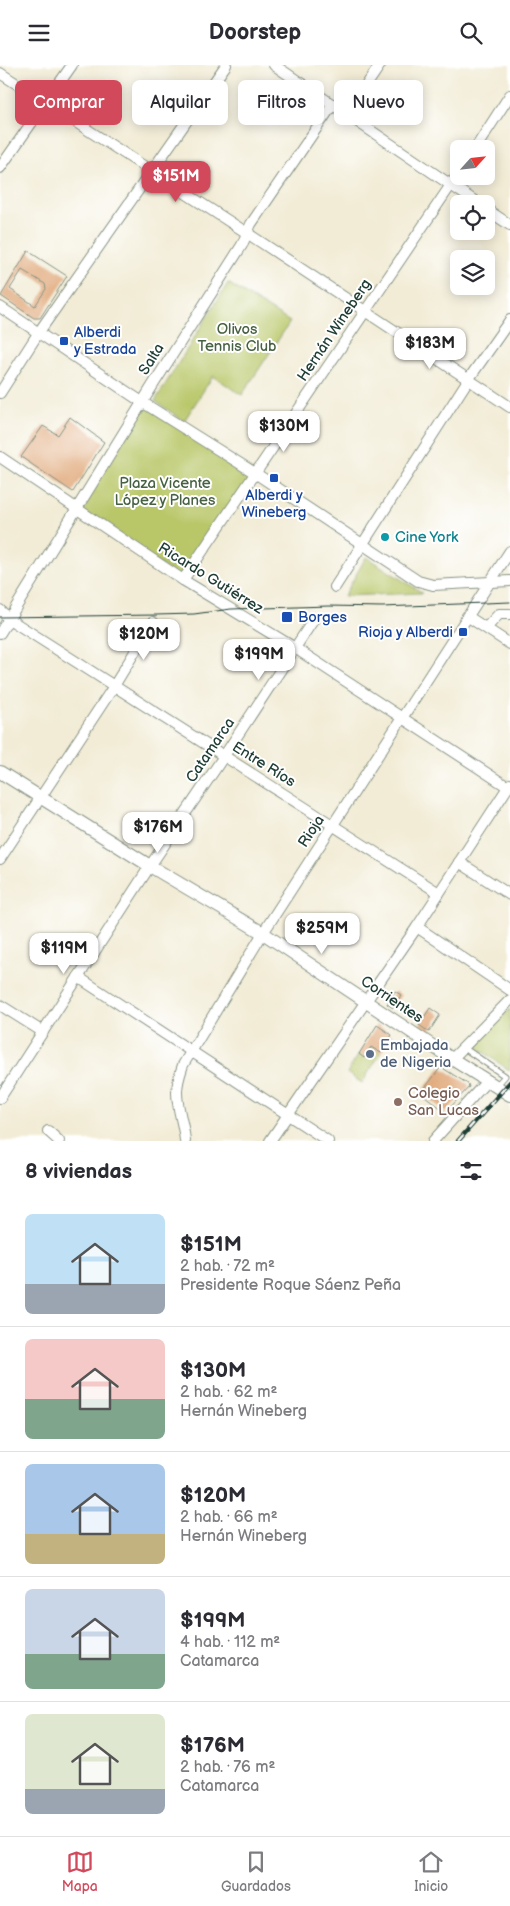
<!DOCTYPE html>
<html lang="es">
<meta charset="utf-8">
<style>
:root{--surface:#fff;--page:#f7f7f7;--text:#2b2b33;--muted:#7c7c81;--line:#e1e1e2;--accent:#d1495b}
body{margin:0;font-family:"Balsamiq Sans",sans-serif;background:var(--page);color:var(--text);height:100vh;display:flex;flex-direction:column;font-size:19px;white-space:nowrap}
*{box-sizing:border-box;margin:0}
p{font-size:16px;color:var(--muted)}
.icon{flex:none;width:28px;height:28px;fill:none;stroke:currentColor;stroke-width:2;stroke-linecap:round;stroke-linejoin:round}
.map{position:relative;height:1076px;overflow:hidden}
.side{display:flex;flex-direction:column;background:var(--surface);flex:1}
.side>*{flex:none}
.guide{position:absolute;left:15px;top:15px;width:480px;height:45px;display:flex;gap:10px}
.needle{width:32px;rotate:63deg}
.tools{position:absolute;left:450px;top:75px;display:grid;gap:10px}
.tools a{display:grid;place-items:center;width:45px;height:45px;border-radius:8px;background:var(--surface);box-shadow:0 2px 12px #0003;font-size:25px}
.price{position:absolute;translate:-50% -42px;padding:0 11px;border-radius:10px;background:#fff;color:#222;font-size:16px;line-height:32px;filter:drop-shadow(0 1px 2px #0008)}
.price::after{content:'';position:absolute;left:50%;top:30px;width:15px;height:11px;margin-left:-8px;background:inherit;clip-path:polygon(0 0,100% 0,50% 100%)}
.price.selected{background:var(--accent);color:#fff}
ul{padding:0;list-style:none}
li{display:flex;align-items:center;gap:15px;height:125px;padding:0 25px}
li+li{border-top:1px solid var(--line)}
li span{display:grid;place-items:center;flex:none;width:140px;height:100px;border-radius:8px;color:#555}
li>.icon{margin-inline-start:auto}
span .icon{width:60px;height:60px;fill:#fffc;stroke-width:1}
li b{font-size:21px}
h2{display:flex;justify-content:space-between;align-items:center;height:60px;padding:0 25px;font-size:21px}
.tag{padding:0 18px;border-radius:8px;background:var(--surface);box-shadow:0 2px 12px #0003;font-size:18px;line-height:45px}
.tag.selected{background:var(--accent);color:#fff}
header{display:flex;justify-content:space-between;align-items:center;height:65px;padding:0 25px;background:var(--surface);font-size:22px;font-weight:600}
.menu{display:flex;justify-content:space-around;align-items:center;height:70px;border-top:1px solid var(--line);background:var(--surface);font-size:14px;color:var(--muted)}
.menu a{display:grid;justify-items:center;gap:2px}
.menu .selected{color:var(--accent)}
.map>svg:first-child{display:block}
.green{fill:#b9c769;stroke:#6c824e}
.building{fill:#e1aa7d;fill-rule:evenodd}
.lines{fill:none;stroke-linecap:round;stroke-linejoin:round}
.service-casing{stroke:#889485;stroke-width:7}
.minor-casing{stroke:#889485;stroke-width:12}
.tertiary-casing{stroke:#889485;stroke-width:14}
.service{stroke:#fff;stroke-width:5}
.minor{stroke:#fff;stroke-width:10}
.tertiary{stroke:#fff;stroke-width:12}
.tram{stroke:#1f3d34;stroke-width:1}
.rail-casing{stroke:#1f3d34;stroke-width:4.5}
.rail{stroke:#fff;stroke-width:2.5;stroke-dasharray:8;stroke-linecap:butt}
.transit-dot{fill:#1a4fb4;stroke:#fff;stroke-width:2}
.culture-dot{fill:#0f9aa8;stroke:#fff;stroke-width:2}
.service-dot{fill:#5c6f8a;stroke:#fff;stroke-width:2}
.education-dot{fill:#8d6e63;stroke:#fff;stroke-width:2}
.labels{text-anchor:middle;stroke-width:4;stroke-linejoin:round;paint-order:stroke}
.park-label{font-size:15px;fill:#466041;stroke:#fff}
.street-label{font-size:15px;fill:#1f3d34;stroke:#fff}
.transit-label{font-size:15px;fill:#164399;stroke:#fff;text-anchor:start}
.culture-label{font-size:15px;fill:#0d838f;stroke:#fff;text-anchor:start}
.service-label{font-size:15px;fill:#4e5e75;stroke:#fff;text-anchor:start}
.education-label{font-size:15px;fill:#785e54;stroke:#fff;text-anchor:start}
</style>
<header><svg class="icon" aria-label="menu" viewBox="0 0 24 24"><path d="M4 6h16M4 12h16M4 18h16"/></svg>Doorstep<svg class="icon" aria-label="search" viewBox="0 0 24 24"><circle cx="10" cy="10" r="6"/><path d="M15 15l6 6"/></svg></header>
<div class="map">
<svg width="510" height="1076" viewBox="0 0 510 1076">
<rect width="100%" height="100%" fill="#fff"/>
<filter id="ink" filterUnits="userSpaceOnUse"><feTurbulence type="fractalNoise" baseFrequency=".02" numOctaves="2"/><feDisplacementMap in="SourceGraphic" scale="10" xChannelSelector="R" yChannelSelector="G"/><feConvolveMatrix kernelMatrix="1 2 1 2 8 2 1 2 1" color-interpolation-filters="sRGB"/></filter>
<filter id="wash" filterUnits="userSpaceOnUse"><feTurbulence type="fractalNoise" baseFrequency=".0096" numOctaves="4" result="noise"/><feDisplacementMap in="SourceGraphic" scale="20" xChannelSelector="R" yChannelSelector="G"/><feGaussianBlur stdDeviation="1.12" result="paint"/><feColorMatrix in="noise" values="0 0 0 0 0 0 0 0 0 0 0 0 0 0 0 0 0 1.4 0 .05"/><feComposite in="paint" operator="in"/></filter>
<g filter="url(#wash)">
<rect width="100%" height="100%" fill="#f2ecd6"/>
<g class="green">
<polygon points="228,218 290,257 242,330 213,311 184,356 155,336"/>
<polygon points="142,337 255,408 183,515 77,443"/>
<polygon points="366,492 423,528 344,531"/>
<polygon points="510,944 510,1006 474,980"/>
<polygon points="371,982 381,988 362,1018 347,1008 359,989 364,992"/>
</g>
<g id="blocks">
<g class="building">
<path d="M28 186 67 211 40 253H34L1 231ZM22 205 45 219 46 224 35 241 10 224Z"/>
<polygon points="70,352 104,377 73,427 21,392 43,361 58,370"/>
<polygon points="395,926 401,930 393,943 387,939"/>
<polygon points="430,943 440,950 429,967 419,960"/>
<polygon points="377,960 392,970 381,988 371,982 364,993 359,989"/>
<polygon points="441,1002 468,1019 469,1022 446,1047 421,1028"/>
</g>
</g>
</g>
<g filter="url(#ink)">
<use href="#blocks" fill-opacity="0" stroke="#889485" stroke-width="1"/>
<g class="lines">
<defs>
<polyline id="service" points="464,983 505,1011 496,1021"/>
<g id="minor">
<polyline points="274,0 479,139"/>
<polyline points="0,8 247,168 510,342"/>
<polyline points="347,49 380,0"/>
<polyline points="475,84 510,30"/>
<polyline points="0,103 72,0"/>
<polyline points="486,144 510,160"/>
<polyline points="0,242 142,337 255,408 418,516 433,520 510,516"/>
<polyline points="0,328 39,267 226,0"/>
<polyline points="0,392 183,515 295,583 508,722"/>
<polyline points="183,515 459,108"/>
<polyline points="335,522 468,315 510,255"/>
<polyline points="0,545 9,554 439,828"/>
<polyline points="467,551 510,579"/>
<polyline points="487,562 499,549 510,549"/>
<polyline points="0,568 153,320 242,180 251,159 333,39"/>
<polyline points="0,794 114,621 153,557"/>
<polyline points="459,797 510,830"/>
<polyline points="417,862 510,925"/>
<polyline points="78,912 328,1076"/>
<polyline points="0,940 43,967"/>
<polyline points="452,994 510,935"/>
<polyline points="0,1033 150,801 224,691 314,554"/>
<polyline points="48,1066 59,1076"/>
<path d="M185 1076C184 1060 177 1044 177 1027 177 1017 180 1009 183 1000L263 868 510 486"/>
<polyline points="270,1076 417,862 510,719"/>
<polyline points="433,1076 487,1016"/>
</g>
<polyline id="tertiary" points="0,707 150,801 263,868 452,994 510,1030"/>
</defs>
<use href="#service" class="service-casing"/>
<use href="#minor" class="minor-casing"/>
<use href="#tertiary" class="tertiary-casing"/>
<use href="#service" class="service"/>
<use href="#minor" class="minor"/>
<use href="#tertiary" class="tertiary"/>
<polyline class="tram" points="0,552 156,550 194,549 231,544 329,541 382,542 510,537"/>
<defs>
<polyline id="rail" points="458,1076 510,1017"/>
</defs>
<use href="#rail" class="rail-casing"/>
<use href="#rail" class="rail"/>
</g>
</g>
<g class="transit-dot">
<rect x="59" y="271" width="10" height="10" rx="2.5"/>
<rect x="269" y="408" width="10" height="10" rx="2.5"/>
<rect x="281" y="546" width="12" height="12" rx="2.5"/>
<rect x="458" y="562" width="10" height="10" rx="2.5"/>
</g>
<circle class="culture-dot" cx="385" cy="472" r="5"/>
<circle class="service-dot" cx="370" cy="989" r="5"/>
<circle class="education-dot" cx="398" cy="1037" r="5"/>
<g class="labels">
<g class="park-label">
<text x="237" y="269">Olivos<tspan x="237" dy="17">Tennis Club</tspan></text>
<text x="165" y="423">Plaza Vicente<tspan x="165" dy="17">López y Planes</tspan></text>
</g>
<g class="street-label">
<text transform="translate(334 265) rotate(-56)" y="5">Hernán Wineberg</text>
<text transform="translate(151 294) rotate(-58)" y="5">Salta</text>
<text transform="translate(211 513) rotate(32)" y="5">Ricardo Gutiérrez</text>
<text transform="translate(210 685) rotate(-56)" y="5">Catamarca</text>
<text transform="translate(264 699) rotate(32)" y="5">Entre Ríos</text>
<text transform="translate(311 766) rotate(-57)" y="5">Rioja</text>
<text transform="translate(392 934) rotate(34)" y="5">Corrientes</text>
</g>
<g class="transit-label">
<text x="74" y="272">Alberdi<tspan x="74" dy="17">y Estrada</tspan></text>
<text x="274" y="435" text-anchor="middle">Alberdi y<tspan x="274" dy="17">Wineberg</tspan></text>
<text x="298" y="557">Borges</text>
<text x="453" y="572" text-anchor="end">Rioja y Alberdi</text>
</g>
<g class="culture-label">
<text x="395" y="477">Cine York</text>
</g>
<g class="service-label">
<text x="380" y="985">Embajada<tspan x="380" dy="17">de Nigeria</tspan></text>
</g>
<g class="education-label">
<text x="408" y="1033">Colegio<tspan x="408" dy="17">San Lucas</tspan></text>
</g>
</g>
</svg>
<div class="tools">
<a><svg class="needle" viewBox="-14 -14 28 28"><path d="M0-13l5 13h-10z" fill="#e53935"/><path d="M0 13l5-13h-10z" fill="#7c7c81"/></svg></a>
<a><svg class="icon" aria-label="locate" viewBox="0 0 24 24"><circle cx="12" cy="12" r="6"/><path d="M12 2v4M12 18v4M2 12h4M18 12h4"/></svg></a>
<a><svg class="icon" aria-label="layers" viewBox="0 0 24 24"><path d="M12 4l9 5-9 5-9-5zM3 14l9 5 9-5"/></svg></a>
</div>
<b class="price selected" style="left:176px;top:138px">$151M</b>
<b class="price" style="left:430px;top:305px">$183M</b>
<b class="price" style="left:284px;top:388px">$130M</b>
<b class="price" style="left:144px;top:596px">$120M</b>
<b class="price" style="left:259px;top:616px">$199M</b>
<b class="price" style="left:158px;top:789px">$176M</b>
<b class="price" style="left:322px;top:890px">$259M</b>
<b class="price" style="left:64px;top:910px">$119M</b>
<div class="guide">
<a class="tag selected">Comprar</a>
<a class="tag">Alquilar</a>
<a class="tag">Filtros</a>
<a class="tag">Nuevo</a>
</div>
</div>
<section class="side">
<h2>8 viviendas<svg class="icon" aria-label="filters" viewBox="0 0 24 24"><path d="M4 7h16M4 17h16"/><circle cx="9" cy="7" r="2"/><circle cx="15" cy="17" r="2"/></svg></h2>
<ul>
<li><span style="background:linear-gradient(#bfe0f5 70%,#9aa5b1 0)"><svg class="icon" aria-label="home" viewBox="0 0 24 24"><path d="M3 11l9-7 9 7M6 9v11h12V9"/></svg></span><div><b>$151M</b><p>2 hab. · 72 m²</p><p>Presidente Roque Sáenz Peña</p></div></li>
<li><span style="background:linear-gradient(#f6c9c9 60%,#7fa58c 0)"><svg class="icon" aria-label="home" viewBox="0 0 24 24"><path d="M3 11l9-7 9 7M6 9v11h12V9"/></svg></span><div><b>$130M</b><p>2 hab. · 62 m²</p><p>Hernán Wineberg</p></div></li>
<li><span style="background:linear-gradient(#a9c7e8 70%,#c2b280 0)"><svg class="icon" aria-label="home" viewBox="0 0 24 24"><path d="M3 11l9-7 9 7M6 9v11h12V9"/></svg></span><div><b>$120M</b><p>2 hab. · 66 m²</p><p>Hernán Wineberg</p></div></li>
<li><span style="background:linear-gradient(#c9d6e8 65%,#7fa58c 0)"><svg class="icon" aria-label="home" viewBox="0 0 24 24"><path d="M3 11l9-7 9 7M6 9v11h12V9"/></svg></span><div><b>$199M</b><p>4 hab. · 112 m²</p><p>Catamarca</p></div></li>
<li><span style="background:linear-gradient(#dfe7d0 75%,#9aa5b1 0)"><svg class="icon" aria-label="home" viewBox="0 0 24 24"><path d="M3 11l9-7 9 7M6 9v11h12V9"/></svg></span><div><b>$176M</b><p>2 hab. · 76 m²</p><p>Catamarca</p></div></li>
</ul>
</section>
<nav class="menu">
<a class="selected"><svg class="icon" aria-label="map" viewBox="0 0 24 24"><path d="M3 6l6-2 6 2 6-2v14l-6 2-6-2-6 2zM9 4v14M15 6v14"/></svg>Mapa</a>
<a><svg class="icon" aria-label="saved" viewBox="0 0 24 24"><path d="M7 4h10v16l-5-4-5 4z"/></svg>Guardados</a>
<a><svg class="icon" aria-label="home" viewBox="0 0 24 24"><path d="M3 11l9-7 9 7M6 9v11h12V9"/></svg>Inicio</a>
</nav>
